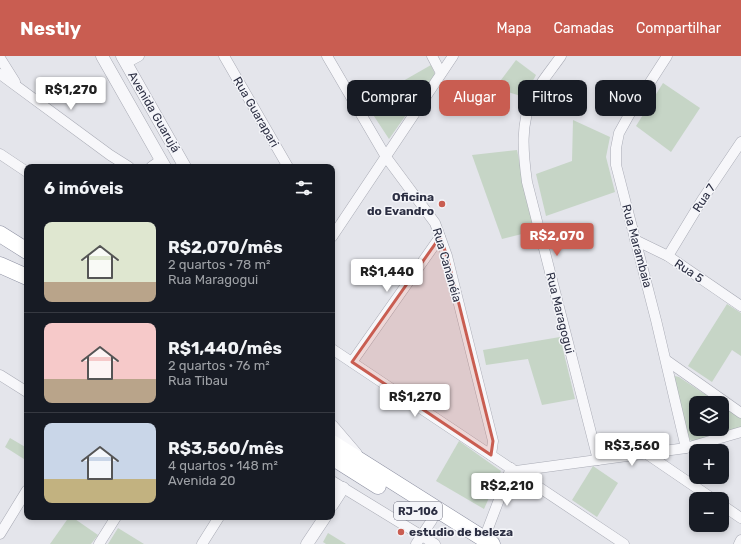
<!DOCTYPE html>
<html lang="pt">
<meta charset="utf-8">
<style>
:root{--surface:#171b24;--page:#242831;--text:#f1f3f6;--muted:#9ea1a6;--line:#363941;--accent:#c95d51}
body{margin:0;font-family:Rubik,sans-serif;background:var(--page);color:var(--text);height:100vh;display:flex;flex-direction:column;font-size:15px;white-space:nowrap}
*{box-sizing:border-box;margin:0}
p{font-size:13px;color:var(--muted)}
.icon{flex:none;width:22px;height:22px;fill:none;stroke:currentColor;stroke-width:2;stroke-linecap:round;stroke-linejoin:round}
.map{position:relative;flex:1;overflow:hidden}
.drawer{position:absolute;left:24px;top:108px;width:311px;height:356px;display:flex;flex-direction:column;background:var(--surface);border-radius:8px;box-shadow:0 2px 6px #0003}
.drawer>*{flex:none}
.top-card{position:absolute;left:347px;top:24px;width:334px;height:36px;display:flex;gap:8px}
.buttons{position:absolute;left:689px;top:340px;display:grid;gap:8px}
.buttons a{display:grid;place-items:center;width:40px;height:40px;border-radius:8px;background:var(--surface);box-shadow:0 2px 6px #0003;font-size:20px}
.price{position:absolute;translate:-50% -34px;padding:0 9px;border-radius:4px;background:#fff;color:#222;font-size:13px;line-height:26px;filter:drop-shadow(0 1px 2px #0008)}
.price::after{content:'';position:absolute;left:50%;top:24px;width:12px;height:9px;margin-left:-6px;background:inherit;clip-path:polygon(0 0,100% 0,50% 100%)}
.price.current{background:var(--accent);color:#fff}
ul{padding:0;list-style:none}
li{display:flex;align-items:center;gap:12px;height:100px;padding:0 20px}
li+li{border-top:1px solid var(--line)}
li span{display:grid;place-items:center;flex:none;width:112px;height:80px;border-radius:8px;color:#555}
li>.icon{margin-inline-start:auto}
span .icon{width:48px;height:48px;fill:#fffc;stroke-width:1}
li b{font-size:17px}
h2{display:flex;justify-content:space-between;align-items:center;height:48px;padding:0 20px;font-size:17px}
.chip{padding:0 14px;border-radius:8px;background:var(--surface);box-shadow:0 2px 6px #0003;font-size:14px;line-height:36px}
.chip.current{background:var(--accent);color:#fff}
header{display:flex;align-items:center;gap:24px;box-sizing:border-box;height:56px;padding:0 20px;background:var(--accent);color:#fff}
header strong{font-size:19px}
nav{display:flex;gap:22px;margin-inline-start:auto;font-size:14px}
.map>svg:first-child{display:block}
.green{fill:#c6d5c6}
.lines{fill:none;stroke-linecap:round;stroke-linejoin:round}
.minor-casing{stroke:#a9abb5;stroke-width:11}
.tertiary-casing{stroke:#a9abb5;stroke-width:13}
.trunk-casing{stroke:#8c8fa1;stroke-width:17}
.minor{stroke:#f7f7fa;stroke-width:10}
.tertiary{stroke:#f7f7fa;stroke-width:12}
.trunk{stroke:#fff;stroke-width:16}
.marked{fill:#c95d51;fill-opacity:0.2;stroke:#c95d51;stroke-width:3;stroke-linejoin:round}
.poi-dot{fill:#c95d51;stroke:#f4f5f9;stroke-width:1.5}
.labels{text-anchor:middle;stroke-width:3;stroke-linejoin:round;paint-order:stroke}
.shield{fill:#f4f5f9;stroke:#686a7a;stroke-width:1}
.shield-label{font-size:11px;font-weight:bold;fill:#2c2f43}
.street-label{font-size:12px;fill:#2c2f43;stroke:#f4f5f9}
.poi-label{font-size:12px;font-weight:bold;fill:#2c2f43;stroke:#f4f5f9;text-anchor:end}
</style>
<header>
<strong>Nestly</strong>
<nav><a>Mapa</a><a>Camadas</a><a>Compartilhar</a></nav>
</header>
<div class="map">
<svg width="741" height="488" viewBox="0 0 741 488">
<rect width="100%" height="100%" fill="#e4e5eb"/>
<g class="green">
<polygon points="516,4 536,19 524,41 495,32"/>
<polygon points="431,9 435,18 389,83 370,54 406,36 403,25"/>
<polygon points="663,27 700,52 671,96 636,70"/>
<polygon points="573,64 610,81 606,101 615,136 546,160 536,118 572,105"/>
<polygon points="517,94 534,175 502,183 472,99"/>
<polygon points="727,248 741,257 741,300 732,294 712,326 688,310"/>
<polygon points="560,281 575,343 542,349 528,303 486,309 483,294"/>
<polygon points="675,320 679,321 718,347 696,347 696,373 722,373 722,350 741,362 741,371 694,386 686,382 672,322"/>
<polygon points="10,382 27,392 27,405 5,391"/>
<polygon points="459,385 501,415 484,453 436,425"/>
<polygon points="593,410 618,427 597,461 572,444"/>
<polygon points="69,461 72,461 98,479 91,488 50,488"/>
<polygon points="118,472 144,488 108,488"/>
<polygon points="328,477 346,488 326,488 323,486"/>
</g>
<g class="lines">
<defs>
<g id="minor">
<polyline points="224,0 288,111"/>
<polyline points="327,0 386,101 435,167 447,200 493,385 491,399"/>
<polyline points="432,0 441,17"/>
<path d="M561 0C552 13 539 28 533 41 520 67 523 97 527 126L598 404"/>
<polyline points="667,0 629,59 619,77 616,92 616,109 656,264 686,392"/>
<polyline points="0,2 15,26"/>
<polyline points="126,7 139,0"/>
<polyline points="0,18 110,99 129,111"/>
<polyline points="0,98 27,116"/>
<polyline points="151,111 161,104"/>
<polyline points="332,181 453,0"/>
<polyline points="635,184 668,200 741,250"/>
<polyline points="668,200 702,144 741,86"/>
<polyline points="332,293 624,488"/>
<polyline points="666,304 741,357"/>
<polyline points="352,306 440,181"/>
<polyline points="0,319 27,336"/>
<polyline points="647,398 713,443"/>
<polyline points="516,415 686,392 741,376"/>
<polyline points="332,425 435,488"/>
<polyline points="722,449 741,462"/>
<polyline points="0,478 27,434"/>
<polyline points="484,483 511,412"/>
<polyline points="99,488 116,461"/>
<polyline points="202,488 219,461"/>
<polyline points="416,488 432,464"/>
<polyline points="739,488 741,484"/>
</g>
<g id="tertiary">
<polyline points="102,0 165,111"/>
<polyline points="122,0 185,111"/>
<polyline points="332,370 356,398"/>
<polyline points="332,449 343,432"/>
<polyline points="307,488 325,461"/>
</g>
<g id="trunk">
<polyline points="0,178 27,195"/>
<polyline points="0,209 27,221"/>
<polyline points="332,387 492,488"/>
<polyline points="332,401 378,430"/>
</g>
</defs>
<use href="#minor" class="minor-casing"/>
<use href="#tertiary" class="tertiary-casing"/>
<use href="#trunk" class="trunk-casing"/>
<use href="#minor" class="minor"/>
<use href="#tertiary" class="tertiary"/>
<use href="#trunk" class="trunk"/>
</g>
<path class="marked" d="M440 181 447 200 493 385 491 399 352 306Z"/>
<g class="poi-dot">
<circle cx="442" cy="148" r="4"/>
<circle cx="401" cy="476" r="4"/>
</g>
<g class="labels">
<rect class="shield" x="394" y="446" width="48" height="18" rx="3"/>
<g class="shield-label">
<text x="418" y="459">RJ-106</text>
</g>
<g class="street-label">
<text transform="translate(154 56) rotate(60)" y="4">Avenida Guarujá</text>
<text transform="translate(256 56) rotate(60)" y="4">Rua Guarapari</text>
<text transform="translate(704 142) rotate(-57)" y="4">Rua 7</text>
<text transform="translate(637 190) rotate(75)" y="4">Rua Marambaia</text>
<text transform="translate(447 209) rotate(74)" y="4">Rua Cananéia</text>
<text transform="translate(689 215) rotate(34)" y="4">Rua 5</text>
<text transform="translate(560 257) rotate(76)" y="4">Rua Maragogui</text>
</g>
<g class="poi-label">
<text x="434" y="145">Oficina<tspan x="434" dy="14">do Evandro</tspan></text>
<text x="409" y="480" text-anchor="start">estudio de beleza</text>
</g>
</g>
</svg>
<div class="buttons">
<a><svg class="icon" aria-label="layers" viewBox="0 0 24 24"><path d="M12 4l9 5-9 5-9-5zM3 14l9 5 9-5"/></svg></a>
<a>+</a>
<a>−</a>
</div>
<b class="price" style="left:71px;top:55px">R$1,270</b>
<b class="price current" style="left:557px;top:201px">R$2,070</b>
<b class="price" style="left:387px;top:237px">R$1,440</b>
<b class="price" style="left:415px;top:362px">R$1,270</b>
<b class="price" style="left:632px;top:411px">R$3,560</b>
<b class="price" style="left:507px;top:451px">R$2,210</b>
<div class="top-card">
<a class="chip">Comprar</a>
<a class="chip current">Alugar</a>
<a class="chip">Filtros</a>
<a class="chip">Novo</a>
</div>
<section class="drawer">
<h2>6 imóveis<svg class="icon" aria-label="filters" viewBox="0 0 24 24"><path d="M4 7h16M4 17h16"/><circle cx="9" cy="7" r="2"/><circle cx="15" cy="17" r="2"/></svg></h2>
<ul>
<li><span style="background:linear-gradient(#dfe7d0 75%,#b9a48a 0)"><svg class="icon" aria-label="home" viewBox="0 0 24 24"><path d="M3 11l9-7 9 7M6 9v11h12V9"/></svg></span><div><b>R$2,070/mês</b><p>2 quartos · 78 m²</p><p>Rua Maragogui</p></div></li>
<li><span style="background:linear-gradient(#f6c9c9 70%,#b9a48a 0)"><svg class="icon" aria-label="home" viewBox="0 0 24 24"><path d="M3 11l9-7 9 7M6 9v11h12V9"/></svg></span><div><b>R$1,440/mês</b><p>2 quartos · 76 m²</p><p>Rua Tibau</p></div></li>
<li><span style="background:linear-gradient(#c9d6e8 70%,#c2b280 0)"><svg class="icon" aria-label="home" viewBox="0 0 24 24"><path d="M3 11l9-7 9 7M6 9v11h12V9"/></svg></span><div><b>R$3,560/mês</b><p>4 quartos · 148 m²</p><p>Avenida 20</p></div></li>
</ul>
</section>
</div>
